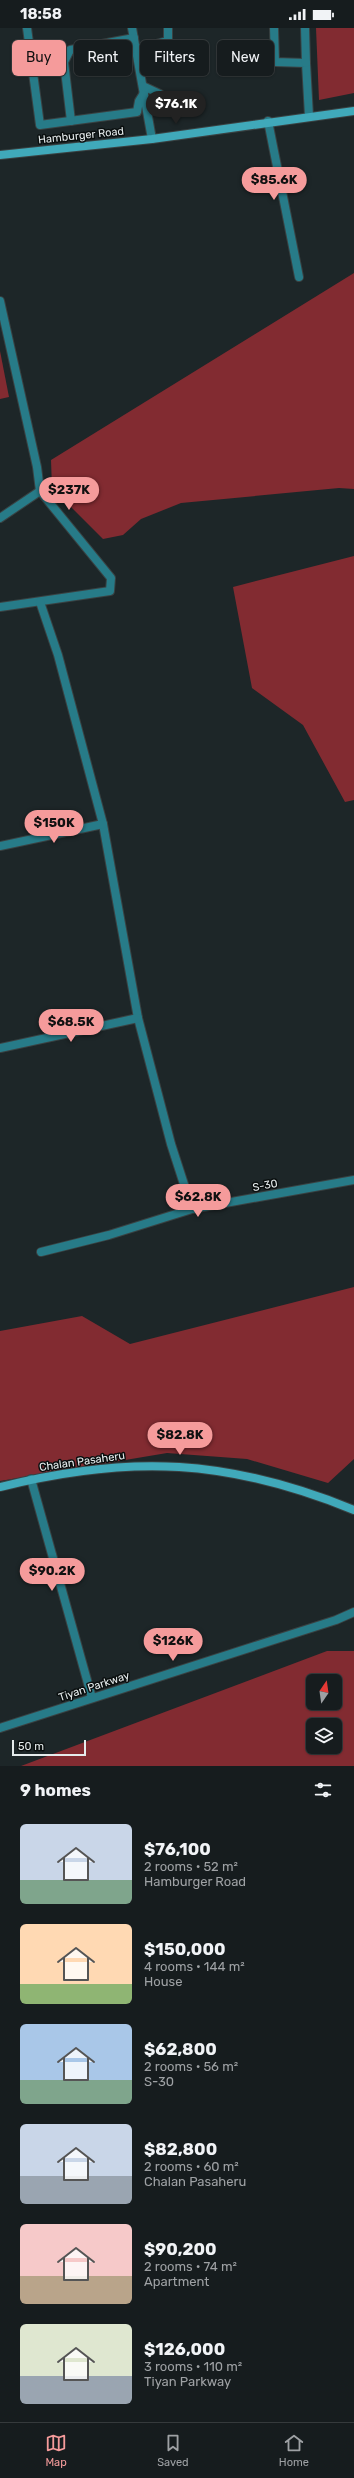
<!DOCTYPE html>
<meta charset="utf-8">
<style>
:root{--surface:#161c1e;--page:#23292b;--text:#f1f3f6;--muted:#9ea1a4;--line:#353a3c;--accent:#f59b9b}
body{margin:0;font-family:Rubik,sans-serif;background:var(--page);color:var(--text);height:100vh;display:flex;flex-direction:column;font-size:15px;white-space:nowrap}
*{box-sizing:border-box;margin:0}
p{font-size:13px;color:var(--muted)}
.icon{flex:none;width:22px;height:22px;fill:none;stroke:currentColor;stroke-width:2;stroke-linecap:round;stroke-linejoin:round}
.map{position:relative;height:1738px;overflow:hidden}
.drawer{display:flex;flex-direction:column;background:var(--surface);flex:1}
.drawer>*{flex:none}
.top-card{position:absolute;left:12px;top:12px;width:330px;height:36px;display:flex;gap:8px}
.needle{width:26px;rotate:13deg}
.controls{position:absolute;left:306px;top:1646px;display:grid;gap:8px}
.controls a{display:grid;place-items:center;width:36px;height:36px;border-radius:6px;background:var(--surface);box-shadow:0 1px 3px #0004,0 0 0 1px var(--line);font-size:20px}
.scale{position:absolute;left:12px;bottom:10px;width:74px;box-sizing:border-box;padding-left:4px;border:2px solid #e5ebec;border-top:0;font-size:11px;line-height:14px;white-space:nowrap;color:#e5ebec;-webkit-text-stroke:3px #0a0f0f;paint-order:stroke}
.price{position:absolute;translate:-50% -34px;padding:0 9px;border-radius:14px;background:var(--accent);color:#111;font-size:13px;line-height:26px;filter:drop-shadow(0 1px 2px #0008)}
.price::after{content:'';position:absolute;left:50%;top:24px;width:12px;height:9px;margin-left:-6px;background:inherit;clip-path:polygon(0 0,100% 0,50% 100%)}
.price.on{background:#222;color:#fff}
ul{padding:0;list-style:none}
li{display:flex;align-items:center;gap:12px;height:100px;padding:0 20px}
li span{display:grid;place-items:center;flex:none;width:112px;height:80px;border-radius:6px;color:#555}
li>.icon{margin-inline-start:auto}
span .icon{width:48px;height:48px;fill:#fffc;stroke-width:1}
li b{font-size:17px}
h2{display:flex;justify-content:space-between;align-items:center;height:48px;padding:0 20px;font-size:17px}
.tag{padding:0 14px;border-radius:6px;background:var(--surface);box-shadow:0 1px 3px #0004,0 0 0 1px var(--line);font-size:14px;line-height:36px}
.tag.on{background:var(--accent);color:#111}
.status{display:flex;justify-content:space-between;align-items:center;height:28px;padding:0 20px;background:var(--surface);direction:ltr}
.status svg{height:11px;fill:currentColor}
.menu{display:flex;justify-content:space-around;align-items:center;height:56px;border-top:1px solid var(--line);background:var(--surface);font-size:11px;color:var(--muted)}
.menu a{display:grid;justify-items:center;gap:2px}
.menu .on{color:var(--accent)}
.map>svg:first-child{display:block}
.forest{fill:#822b31;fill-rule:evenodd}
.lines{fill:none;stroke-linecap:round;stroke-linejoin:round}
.street-casing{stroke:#394243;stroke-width:10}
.secondary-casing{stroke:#394243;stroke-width:10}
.street{stroke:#277b88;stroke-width:8}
.secondary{stroke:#40a9ba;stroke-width:8}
.labels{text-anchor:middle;stroke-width:3;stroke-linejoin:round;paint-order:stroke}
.street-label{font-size:11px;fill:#e5ebec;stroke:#0a0f0f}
</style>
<div class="status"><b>18:58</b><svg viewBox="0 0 49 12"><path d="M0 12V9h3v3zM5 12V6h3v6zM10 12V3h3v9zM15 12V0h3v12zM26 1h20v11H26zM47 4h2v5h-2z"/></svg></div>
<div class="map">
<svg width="354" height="1738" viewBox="0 0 354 1738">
<rect width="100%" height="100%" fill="#1d2628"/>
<g class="forest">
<polygon points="316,0 354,0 354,65 319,72"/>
<polygon points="354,245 354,461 339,460 181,475 141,491 123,507 103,511 52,460 51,432"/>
<polygon points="0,323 9,369 0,371"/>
<polygon points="354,528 354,772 345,774 303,697 252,660 233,559"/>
<polygon points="354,1259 354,1431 328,1455 247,1431 167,1425 0,1453 0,1303 82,1288 130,1316"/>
<path d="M327 1623H354V1738H21ZM313 1653H335V1675H313ZM313 1697H335V1719H313Z"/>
</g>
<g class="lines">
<defs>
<g id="street">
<polyline points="27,0 40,97 137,84 139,73 144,65"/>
<polyline points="132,0 152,111"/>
<polyline points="274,0 275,34 306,35 309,88"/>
<polyline points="305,0 306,35"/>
<polyline points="136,21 168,13 168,0"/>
<polyline points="64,34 70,22 134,10"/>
<polyline points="32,37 64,34 71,93"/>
<polyline points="143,58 160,66 167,79 196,76"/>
<polyline points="268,93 299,249"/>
<polyline points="0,273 37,439 40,463 111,550 110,563 0,579"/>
<polyline points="0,490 40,463"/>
<polyline points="40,574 58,627 103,796 138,990 171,1116 192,1181"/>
<polyline points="0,818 103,796"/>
<polyline points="0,1020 138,990"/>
<polyline points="41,1224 109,1207 192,1181 354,1152"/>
<polyline points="31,1451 92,1670"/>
<polyline points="0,1700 336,1592 354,1584"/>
</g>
<g id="secondary">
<polyline points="0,127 152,111 354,83"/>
<path d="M0 1459C131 1426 229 1431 354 1482"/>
</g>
</defs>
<use href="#street" class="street-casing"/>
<use href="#secondary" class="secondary-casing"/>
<use href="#street" class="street"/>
<use href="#secondary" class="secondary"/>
</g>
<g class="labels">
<g class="street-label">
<text transform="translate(81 107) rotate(-6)" y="4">Hamburger Road</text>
<text transform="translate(265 1157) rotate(-10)" y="4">S-30</text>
<text transform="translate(82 1433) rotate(-8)" y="4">Chalan Pasaheru</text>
<text transform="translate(94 1658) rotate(-18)" y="4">Tiyan Parkway</text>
</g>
</g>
</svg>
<div class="controls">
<a><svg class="needle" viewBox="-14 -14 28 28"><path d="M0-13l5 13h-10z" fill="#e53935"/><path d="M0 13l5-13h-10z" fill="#9ea1a4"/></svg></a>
<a><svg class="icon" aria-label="layers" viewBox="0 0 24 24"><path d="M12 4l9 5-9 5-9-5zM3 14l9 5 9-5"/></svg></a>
</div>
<div class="scale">50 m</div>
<b class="price on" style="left:176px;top:97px">$76.1K</b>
<b class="price" style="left:274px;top:173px">$85.6K</b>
<b class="price" style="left:69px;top:483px">$237K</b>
<b class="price" style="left:54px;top:816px">$150K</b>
<b class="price" style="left:71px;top:1015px">$68.5K</b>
<b class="price" style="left:198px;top:1190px">$62.8K</b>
<b class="price" style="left:180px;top:1428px">$82.8K</b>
<b class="price" style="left:52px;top:1564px">$90.2K</b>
<b class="price" style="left:173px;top:1634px">$126K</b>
<div class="top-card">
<a class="tag on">Buy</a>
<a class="tag">Rent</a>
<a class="tag">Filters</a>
<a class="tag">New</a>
</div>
</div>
<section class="drawer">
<h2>9 homes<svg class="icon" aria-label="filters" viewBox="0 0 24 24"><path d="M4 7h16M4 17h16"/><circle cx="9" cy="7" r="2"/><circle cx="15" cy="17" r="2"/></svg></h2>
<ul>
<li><span style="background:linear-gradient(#c9d6e8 70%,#7fa58c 0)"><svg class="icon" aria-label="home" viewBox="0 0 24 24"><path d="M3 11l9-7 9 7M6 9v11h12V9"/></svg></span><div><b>$76,100</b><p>2 rooms · 52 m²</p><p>Hamburger Road</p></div></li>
<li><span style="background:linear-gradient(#ffd9b3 75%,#8fb573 0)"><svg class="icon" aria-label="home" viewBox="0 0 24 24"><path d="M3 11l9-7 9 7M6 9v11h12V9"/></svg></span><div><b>$150,000</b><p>4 rooms · 144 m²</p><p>House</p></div></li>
<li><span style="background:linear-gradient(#a9c7e8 70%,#7fa58c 0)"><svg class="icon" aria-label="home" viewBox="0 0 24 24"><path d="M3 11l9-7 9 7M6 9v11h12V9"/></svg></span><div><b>$62,800</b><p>2 rooms · 56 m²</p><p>S-30</p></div></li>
<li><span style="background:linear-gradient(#c9d6e8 65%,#9aa5b1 0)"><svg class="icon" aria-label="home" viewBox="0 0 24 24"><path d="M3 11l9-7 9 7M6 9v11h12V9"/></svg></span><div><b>$82,800</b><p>2 rooms · 60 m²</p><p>Chalan Pasaheru</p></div></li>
<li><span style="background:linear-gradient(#f6c9c9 65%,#b9a48a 0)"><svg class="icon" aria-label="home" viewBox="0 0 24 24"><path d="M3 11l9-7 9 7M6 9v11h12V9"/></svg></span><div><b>$90,200</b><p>2 rooms · 74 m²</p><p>Apartment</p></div></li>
<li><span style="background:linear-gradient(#dfe7d0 65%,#9aa5b1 0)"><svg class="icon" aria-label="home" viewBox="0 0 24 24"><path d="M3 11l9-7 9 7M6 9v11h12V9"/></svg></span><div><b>$126,000</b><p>3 rooms · 110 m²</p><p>Tiyan Parkway</p></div></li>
</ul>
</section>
<nav class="menu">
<a class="on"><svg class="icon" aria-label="map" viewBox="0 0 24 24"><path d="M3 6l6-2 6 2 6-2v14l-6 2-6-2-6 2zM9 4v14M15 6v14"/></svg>Map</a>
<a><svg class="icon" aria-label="saved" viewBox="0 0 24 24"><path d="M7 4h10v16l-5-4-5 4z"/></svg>Saved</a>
<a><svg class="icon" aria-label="home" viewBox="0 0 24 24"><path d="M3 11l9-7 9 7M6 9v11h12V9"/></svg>Home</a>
</nav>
